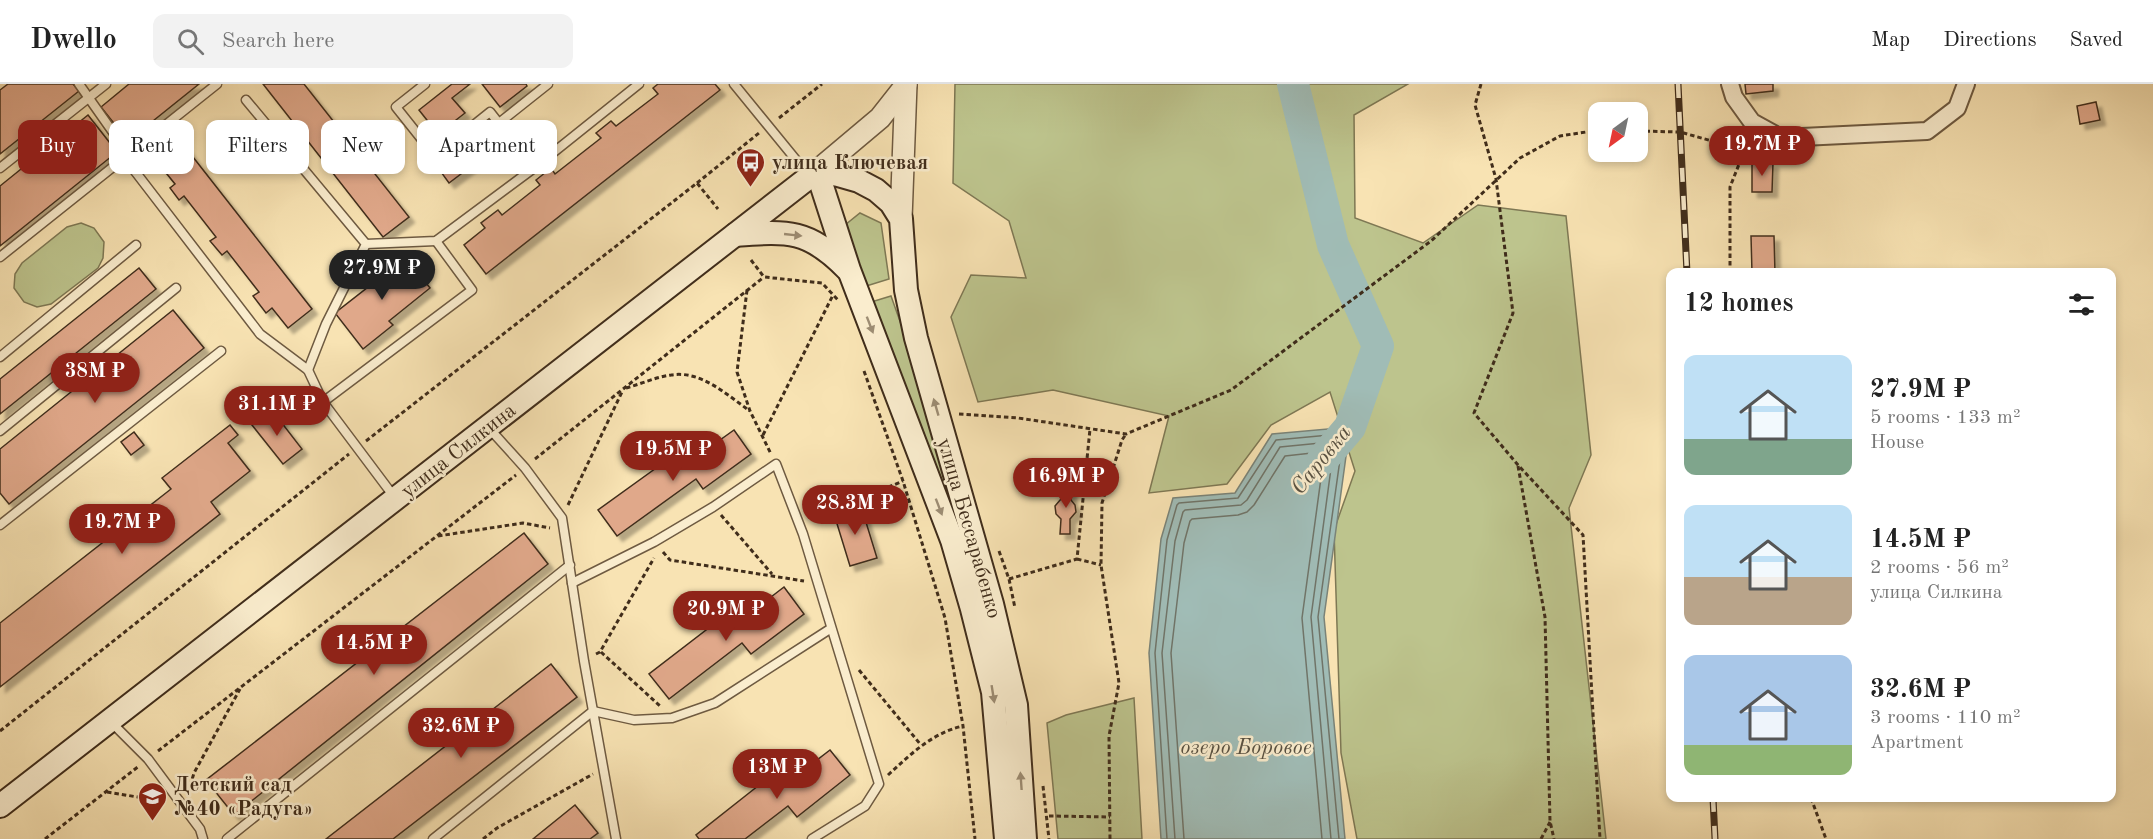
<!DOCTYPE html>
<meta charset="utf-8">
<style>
:root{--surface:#fff;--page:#f2f2f2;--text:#222;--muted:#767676;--line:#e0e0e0;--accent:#8f2418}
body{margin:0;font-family:"Old Standard TT",serif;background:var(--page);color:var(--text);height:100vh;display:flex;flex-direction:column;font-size:22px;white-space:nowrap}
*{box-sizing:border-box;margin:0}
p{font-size:20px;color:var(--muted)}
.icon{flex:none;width:33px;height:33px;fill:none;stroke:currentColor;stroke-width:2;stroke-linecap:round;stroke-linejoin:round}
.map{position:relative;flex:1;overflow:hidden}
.sheet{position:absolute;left:1666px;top:184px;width:450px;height:534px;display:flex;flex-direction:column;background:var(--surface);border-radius:12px;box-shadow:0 3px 9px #0003}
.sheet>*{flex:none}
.hud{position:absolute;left:18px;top:36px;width:570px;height:54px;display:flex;gap:12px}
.needle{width:39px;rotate:213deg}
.tools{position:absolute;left:1588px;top:18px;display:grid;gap:12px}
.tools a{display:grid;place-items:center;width:60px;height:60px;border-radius:12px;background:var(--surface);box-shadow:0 3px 9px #0003;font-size:30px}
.price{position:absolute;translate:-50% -51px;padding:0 14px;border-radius:21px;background:var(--accent);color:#fff;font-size:20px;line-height:39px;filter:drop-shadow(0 2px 3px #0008)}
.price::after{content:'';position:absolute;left:50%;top:36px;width:18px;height:14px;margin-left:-9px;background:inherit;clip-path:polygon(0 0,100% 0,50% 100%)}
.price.on{background:#222;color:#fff}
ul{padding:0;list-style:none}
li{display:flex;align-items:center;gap:18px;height:150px;padding:0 18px}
li span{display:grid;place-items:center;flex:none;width:168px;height:120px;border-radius:12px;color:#555}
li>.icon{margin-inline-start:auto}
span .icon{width:72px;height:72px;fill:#fffc;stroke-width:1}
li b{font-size:26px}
h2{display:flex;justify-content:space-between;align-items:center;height:72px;padding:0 18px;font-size:26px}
.chip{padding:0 21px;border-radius:12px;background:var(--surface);box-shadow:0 3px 9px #0003;font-size:21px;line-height:54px}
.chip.on{background:var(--accent);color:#fff}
header{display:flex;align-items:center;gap:36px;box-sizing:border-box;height:84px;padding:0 30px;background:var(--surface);border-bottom:2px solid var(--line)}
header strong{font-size:28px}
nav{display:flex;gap:33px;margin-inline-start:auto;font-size:21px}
.search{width:420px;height:54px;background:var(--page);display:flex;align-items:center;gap:15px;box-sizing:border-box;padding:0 21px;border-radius:12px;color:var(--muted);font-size:22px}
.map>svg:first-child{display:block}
.green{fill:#bdc48d;stroke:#7e7854;stroke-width:1.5}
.water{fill:#a0bcb6;stroke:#7a8378;stroke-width:1.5}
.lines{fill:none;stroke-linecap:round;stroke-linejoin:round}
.shore{stroke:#707468;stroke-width:1.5}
.river{stroke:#a0bcb6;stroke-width:32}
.building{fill:#e0a88a;stroke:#402d1b;stroke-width:1.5;filter:url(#shadow)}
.service-casing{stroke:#6e5a41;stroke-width:11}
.minor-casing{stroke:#6e5a41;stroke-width:20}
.tertiary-casing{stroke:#6e5a41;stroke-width:24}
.secondary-casing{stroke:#402d1b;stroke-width:26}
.path{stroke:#402d1b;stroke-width:3;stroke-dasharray:4.5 3;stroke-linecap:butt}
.service{stroke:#faedce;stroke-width:8}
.minor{stroke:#faedce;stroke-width:16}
.tertiary{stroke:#faedce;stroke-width:21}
.secondary{stroke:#faedce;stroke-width:22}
.rail-casing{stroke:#402d1b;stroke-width:7}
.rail{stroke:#faedce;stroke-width:4.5;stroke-dasharray:14;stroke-linecap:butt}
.oneway{fill:#9d8d74}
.labels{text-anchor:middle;stroke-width:5;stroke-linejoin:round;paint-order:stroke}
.poi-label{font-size:21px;font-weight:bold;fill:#402d1b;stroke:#faedce;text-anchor:start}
.street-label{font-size:21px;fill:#402d1b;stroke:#faedce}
.water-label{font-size:22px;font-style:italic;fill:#585142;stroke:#faedce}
</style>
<header>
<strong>Dwello</strong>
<div class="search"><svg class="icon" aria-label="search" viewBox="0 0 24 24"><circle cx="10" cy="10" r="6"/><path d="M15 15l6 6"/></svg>Search here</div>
<nav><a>Map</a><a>Directions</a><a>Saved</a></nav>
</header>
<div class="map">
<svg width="2153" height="755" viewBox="0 0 2153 755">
<defs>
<filter id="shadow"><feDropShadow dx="5.5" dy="5.5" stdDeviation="1.5" flood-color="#0004"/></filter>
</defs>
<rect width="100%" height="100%" fill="#f8e3b3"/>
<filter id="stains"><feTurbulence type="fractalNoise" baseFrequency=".00333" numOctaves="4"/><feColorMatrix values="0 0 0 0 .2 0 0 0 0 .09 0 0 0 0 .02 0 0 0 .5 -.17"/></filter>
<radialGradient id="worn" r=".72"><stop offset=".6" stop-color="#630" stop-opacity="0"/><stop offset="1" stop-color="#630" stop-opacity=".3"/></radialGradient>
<g class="green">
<polygon points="955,0 1408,0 1354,31 1355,134 1423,159 1478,121 1566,132 1591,371 1569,424 1606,755 1357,755 1341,669 1334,446 1355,387 1330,308 1271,341 1227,400 1149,409 1169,332 1053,306 978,318 951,233 971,191 1026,194 1009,137 953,99"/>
<polygon points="860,129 881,139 889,195 863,203 845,141"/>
<polygon points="81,139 94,144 104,158 103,174 98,184 51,220 37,223 24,218 14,204 15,190 22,179 67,143"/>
<polygon points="891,212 918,288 985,515 868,219"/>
<polygon points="1134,614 1142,755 1058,755 1047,639 1066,631"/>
</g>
<polygon class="water" points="1350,343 1324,533 1345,755 1161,755 1149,569 1161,455 1173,414 1235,409 1272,350"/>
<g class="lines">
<g class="shore">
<polyline points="1167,755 1155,569 1167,456 1177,421 1179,419 1238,414 1276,356 1340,350 1343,354 1318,533 1339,755"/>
<polyline points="1175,755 1162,569 1175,457 1183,428 1185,426 1241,421 1247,416 1280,363 1331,358 1334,362 1311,533 1331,755"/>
<polyline points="1184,755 1171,569 1184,459 1190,437 1192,435 1238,431 1247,428 1254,421 1285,372 1321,368 1324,372 1302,534 1322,755"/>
</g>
<polyline class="river" points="1293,0 1333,161 1378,262 1350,343 1323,375"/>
</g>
<g class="building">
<polygon points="8,0 73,0 79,7 0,70 0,6"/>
<polygon points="129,0 199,0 128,57 101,23"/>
<polygon points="263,0 304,0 409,133 383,153"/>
<polygon points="452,0 470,0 452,14 465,29 438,50 419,26"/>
<polygon points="482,0 526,0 527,2 500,23"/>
<polygon points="658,0 715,0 720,6 486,190 464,161 485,144 481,139 498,126 502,131 540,101 536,96 551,84 555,90 601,54 596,49 611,37 616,42 658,10 653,4"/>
<polygon points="1745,0 1773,0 1773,7 1746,10"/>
<polygon points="2096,18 2100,36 2080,40 2077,22"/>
<polygon points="88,31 117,68 0,162 0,102"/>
<polygon points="182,59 312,225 288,244 272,224 266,229 253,212 259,208 227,167 222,171 210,157 216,153 184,112 179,116 170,104 175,100 158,79"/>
<polygon points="465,69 474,80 449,99 441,88"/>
<polygon points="1752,78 1773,79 1772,108 1752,108"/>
<polygon points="1751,152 1774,152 1775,189 1752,189"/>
<polygon points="404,171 430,204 389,237 393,241 363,265 335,229 368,203 363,196 378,185 381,189"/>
<polygon points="139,184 156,205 0,330 0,295"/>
<polygon points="173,226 204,264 9,420 0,409 0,365"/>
<polygon points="271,325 302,365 283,380 252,341"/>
<polygon points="230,341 238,351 228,359 250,387 211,418 220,430 0,603 0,539 171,405 162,394"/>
<polygon points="734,346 751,370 703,405 696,395 617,452 598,426 677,369 685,381"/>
<polygon points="134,348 144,361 131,371 121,358"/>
<polygon points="1062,399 1072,400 1071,416 1075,421 1076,428 1070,435 1070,450 1060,450 1061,435 1056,430 1055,422 1061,415"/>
<polygon points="861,422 877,474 850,482 834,430"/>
<polygon points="524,449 548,480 234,731 206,696"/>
<polygon points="784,503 804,530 751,570 742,559 669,615 649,590 723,533 732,543"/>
<polygon points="551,580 577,613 393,755 326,755"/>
<polygon points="830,666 850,691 797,733 788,722 745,755 699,755 696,751 768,694 778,706"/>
<polygon points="575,721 598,749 590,755 533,755"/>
</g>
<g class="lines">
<defs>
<g id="service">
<polyline points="79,0 129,71"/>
<polyline points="425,0 396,23 435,72 490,28 534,84"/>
<polyline points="734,0 810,93"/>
<polyline points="246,16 366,160 326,240 308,286"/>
<polyline points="499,39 548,0"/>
<polyline points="0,84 106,0"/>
<polyline points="134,86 260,250 308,286 323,318 395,414"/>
<polyline points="366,160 436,157 534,84 639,0"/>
<polyline points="0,173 217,0"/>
<polyline points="0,273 136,161"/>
<polyline points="323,318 472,206 436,157"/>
<polyline points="488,343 525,384 562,434 584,577 616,755"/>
<polyline points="0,347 176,204"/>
<polyline points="0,441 221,267"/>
<polyline points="572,499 654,458 713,423 776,380 803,450 879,700 865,722 812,755"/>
<polyline points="111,638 148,675 200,745 203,755"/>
<polyline points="227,755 570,481"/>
<polyline points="433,755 593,627 634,636 672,634 715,619 830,545"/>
</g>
<polyline id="minor" points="1730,0 1734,13 1752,38 1781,54 1927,47 1957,24 1966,0"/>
<g id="tertiary">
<polyline points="817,87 880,34 906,1"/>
<polyline points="901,135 906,0"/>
</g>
<g id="secondary">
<polyline points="817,87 838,91 859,97 876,106 891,119 901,135 906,206 916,254 992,520 1016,621 1025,755"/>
<polyline points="817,87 849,186 952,456 972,525 993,608 1006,755"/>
<path d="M735 151C788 147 808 145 847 185"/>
<polyline points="0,722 817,87"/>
</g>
</defs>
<use href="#service" class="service-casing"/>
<use href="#minor" class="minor-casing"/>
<use href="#tertiary" class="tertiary-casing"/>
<use href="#secondary" class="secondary-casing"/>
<g class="path">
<polyline points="1481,0 1475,21 1496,95 1513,229 1474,329 1518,381 1583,451 1600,755"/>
<polyline points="779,34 822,0"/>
<polyline points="1638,47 1680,48 1712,57 1746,55"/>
<polyline points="697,99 759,49"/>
<polyline points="751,176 764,193 822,199 838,216"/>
<polyline points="1730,189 1730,103 1749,55"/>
<polyline points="747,206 737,288 750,327 771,370"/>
<polyline points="864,287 903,397 945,534 963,642 975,755"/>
<path d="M626 304C641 300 656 293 671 291 701 286 727 311 750 327"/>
<polyline points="959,330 1018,334 1126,350 1231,306 1431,157 1520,74 1560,52 1599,46"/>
<polyline points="763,351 833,211"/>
<polyline points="366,357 697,99 718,125"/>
<polyline points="535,375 764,193"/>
<polyline points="1518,382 1545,533 1550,737 1554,755"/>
<polyline points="568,421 622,308"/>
<polyline points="721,431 772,490"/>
<polyline points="823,437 829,428 903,397"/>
<polyline points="438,452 523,439 550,444"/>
<polyline points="999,467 1009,495 1015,524"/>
<polyline points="663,468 670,476 804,497"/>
<polyline points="1077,475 1101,481"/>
<polyline points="1009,495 1077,475 1090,345"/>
<polyline points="601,568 660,622"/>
<polyline points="596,570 600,568 654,474"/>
<polyline points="859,586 921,661"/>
<polyline points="0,647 349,370"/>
<polyline points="158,667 516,391"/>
<path d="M888 691C911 670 932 649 963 642"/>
<polyline points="1043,702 1049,755"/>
<polyline points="107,708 162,717"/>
<polyline points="188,709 194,689 240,605"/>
<polyline points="1811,714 1826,755"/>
<polyline points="1049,732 1110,733"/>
<polyline points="45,755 139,682"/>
<polyline points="483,755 497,744 593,690"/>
<polyline points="1110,755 1109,652 1119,599 1101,481 1102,419 1122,356 1126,350"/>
<polyline points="1541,755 1550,738"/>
</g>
<use href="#service" class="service"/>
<use href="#minor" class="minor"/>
<use href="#tertiary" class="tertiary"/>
<use href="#secondary" class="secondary"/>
<defs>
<g id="rail">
<polyline points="1678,0 1687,189"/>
<polyline points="1713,714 1715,755"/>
</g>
</defs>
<use href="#rail" class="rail-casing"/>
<use href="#rail" class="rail"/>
</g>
<defs><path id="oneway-solid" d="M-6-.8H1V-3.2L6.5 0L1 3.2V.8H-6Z" transform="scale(1.5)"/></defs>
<g class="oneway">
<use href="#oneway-solid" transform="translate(793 151) rotate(6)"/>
<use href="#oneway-solid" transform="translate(870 241) rotate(69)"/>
<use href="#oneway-solid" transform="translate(936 323) rotate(-106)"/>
<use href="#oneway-solid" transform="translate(939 423) rotate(69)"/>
<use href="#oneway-solid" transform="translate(993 610) rotate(81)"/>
<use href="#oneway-solid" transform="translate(1021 697) rotate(-94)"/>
</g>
<defs>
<symbol id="bus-pin" viewBox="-11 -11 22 30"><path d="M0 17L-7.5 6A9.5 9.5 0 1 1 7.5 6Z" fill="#8f2418" stroke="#faedce"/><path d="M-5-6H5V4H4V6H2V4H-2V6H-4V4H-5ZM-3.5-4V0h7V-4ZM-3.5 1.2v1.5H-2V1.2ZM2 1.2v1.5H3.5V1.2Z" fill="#fff"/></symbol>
<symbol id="school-pin" viewBox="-11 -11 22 30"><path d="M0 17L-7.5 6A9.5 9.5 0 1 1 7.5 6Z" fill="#8f2418" stroke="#faedce"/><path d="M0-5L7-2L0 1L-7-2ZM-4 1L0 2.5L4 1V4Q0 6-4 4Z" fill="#fff"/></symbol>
</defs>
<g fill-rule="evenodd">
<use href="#bus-pin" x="734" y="62" width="33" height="45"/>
<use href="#school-pin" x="136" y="696" width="33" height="45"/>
</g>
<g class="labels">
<g class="poi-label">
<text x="772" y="85">улица Ключевая</text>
<text x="174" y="707">Детский сад<tspan x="174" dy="24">№40 «Радуга»</tspan></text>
</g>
<g class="street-label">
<text transform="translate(458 366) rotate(-38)" y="7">улица Силкина</text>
<text transform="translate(970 444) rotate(74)" y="7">улица Бессарабенко</text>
</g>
<g class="water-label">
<text transform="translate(1320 375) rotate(-51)" y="8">Саровка</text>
<text x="1246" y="670">озеро Боровое</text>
</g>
</g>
<rect width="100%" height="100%" filter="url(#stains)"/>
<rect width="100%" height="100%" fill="url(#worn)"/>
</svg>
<div class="tools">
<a><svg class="needle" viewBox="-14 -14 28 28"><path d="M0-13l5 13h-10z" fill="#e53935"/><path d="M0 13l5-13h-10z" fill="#767676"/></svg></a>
</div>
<b class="price" style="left:1762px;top:93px">19.7M ₽</b>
<b class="price on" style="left:382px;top:217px">27.9M ₽</b>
<b class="price" style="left:95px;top:320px">38M ₽</b>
<b class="price" style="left:277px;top:353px">31.1M ₽</b>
<b class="price" style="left:673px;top:398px">19.5M ₽</b>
<b class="price" style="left:1066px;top:425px">16.9M ₽</b>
<b class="price" style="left:855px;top:452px">28.3M ₽</b>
<b class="price" style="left:122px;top:471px">19.7M ₽</b>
<b class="price" style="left:726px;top:558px">20.9M ₽</b>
<b class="price" style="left:374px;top:592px">14.5M ₽</b>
<b class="price" style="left:461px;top:675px">32.6M ₽</b>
<b class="price" style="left:777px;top:716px">13M ₽</b>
<div class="hud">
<a class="chip on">Buy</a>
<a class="chip">Rent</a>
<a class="chip">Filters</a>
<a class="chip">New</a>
<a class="chip">Apartment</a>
</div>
<section class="sheet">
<h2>12 homes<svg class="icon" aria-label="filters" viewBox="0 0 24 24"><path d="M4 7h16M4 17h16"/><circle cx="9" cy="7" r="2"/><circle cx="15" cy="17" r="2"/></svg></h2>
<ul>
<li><span style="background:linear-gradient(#bfe0f5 70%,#7fa58c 0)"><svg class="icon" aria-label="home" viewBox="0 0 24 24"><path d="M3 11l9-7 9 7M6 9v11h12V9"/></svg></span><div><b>27.9M ₽</b><p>5 rooms · 133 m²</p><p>House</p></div></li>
<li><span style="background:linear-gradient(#bfe0f5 60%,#b9a48a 0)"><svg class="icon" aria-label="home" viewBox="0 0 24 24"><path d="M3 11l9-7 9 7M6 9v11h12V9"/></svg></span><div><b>14.5M ₽</b><p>2 rooms · 56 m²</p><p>улица Силкина</p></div></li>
<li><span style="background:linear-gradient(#a9c7e8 75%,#8fb573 0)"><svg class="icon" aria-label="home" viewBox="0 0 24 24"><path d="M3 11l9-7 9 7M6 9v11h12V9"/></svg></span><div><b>32.6M ₽</b><p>3 rooms · 110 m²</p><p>Apartment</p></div></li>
</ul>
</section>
</div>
